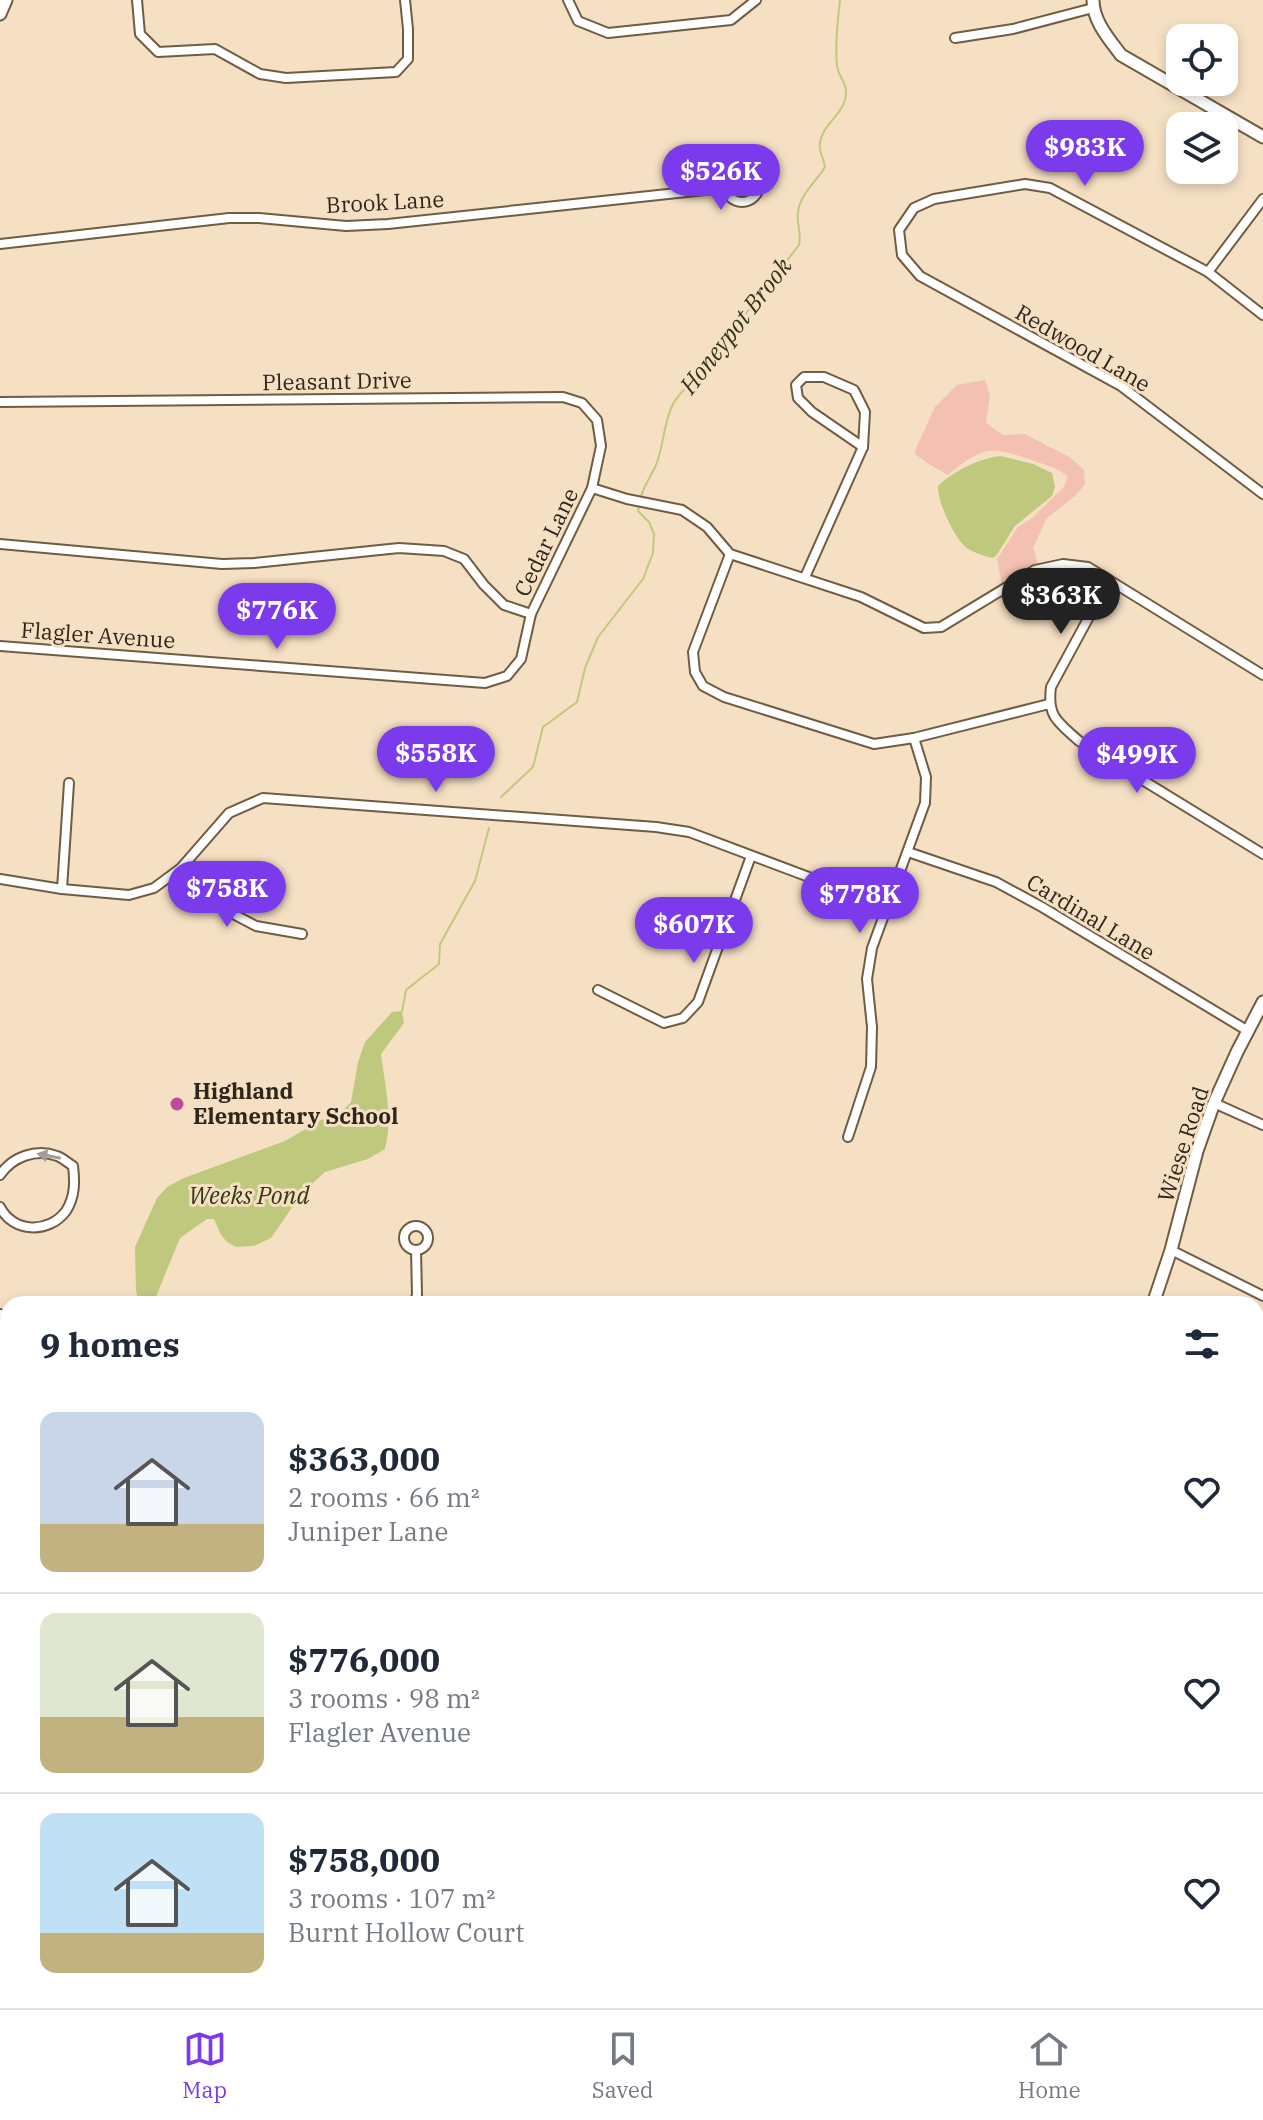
<!DOCTYPE html>
<meta charset="utf-8">
<style>
:root{--surface:#fff;--page:#f2f2f3;--text:#1f2937;--muted:#747a83;--line:#e0e1e3;--accent:#7c3aed}
body{margin:0;font-family:"IBM Plex Serif",serif;background:var(--page);color:var(--text);height:100vh;display:flex;flex-direction:column;font-size:30px;white-space:nowrap}
*{box-sizing:border-box;margin:0}
p{font-size:26px;color:var(--muted)}
.icon{flex:none;width:44px;height:44px;fill:none;stroke:currentColor;stroke-width:2;stroke-linecap:round;stroke-linejoin:round}
.map{position:relative;flex:1;overflow:hidden}
.details{position:absolute;left:0px;top:1296px;width:1264px;height:712px;display:flex;flex-direction:column;background:var(--surface);border-radius:24px 24px 0 0;box-shadow:0 4px 12px #0003}
.details>*{flex:none}
.fabs{position:absolute;left:1166px;top:24px;display:grid;gap:16px}
.fabs a{display:grid;place-items:center;width:72px;height:72px;border-radius:16px;background:var(--surface);box-shadow:0 4px 12px #0003;font-size:40px}
.price{position:absolute;translate:-50% -68px;padding:0 18px;border-radius:28px;background:var(--accent);color:#fff;font-size:26px;line-height:52px;filter:drop-shadow(0 2px 4px #0008)}
.price::after{content:'';position:absolute;left:50%;top:48px;width:24px;height:18px;margin-left:-12px;background:inherit;clip-path:polygon(0 0,100% 0,50% 100%)}
.price.active{background:#222;color:#fff}
ul{padding:0;list-style:none}
li{display:flex;align-items:center;gap:24px;height:200px;padding:0 40px}
li+li{border-top:2px solid var(--line)}
li span{display:grid;place-items:center;flex:none;width:224px;height:160px;border-radius:16px;color:#555}
li>.icon{margin-inline-start:auto}
span .icon{width:96px;height:96px;fill:#fffc;stroke-width:1}
li b{font-size:34px}
h2{display:flex;justify-content:space-between;align-items:center;height:96px;padding:0 40px;font-size:34px}
.menu{display:flex;justify-content:space-around;align-items:center;height:112px;border-top:2px solid var(--line);background:var(--surface);font-size:22px;color:var(--muted)}
.menu a{display:grid;justify-items:center;gap:4px}
.menu .active{color:var(--accent)}
.map>svg:first-child{display:block}
.green{fill:#f4c0b1}
.water{fill:#bfc97e}
.lines{fill:none;stroke-linecap:round;stroke-linejoin:round}
.stream{stroke:#bfc97e;stroke-width:2}
.street-casing{stroke:#6f5d43;stroke-width:12}
.secondary-casing{stroke:#6f5d43;stroke-width:15}
.street{stroke:#fff;stroke-width:8}
.secondary{stroke:#fff;stroke-width:11}
.oneway{fill:#a19d98}
.poi-dot{fill:#c04aa2;stroke:#f5e0c3;stroke-width:3}
.labels{text-anchor:middle;stroke-width:6;stroke-linejoin:round;paint-order:stroke}
.street-label{font-size:22px;fill:#2e261b;stroke:#f5e0c3}
.poi-label{font-size:22px;font-weight:bold;fill:#2e261b;stroke:#f5e0c3;text-anchor:start}
.water-label{font-size:24px;font-style:italic;fill:#323615;stroke:#f5e0c3}
</style>
<div class="map">
<svg width="1263" height="2008" viewBox="0 0 1263 2008">
<rect width="100%" height="100%" fill="#f5e0c3"/>
<path class="green" d="M985 380 990 396 986 423 1003 435 1025 434 1071 458 1084 470 1085 484 1075 496 1047 518 1033 548 1038 564 1002 585 997 559 1018 527 1031 519 1063 488 1068 477C1059 468 1046 465 1034 461 992 446 984 445 948 475L927 463 914 453 935 407 957 385Z"/>
<g class="water">
<path d="M1001 456 1033 464 1052 473 1055 487 1052 496 1015 526 996 556 992 558C984 556 975 553 968 549 955 540 937 501 938 486 954 471 979 458 1001 456Z"/>
<path d="M402 1011 404 1023 381 1054C385 1086 393 1116 385 1149L368 1159 325 1172 302 1193 271 1238 254 1246 236 1247 227 1242 221 1235 214 1219H207L180 1238 153 1304H139L136 1290 135 1247 157 1198 167 1187 184 1178 285 1141 321 1120 340 1114 351 1102 358 1062 365 1042 392 1012Z"/>
</g>
<g class="lines">
<g class="stream">
<path d="M640 500C643 486 651 477 656 465 664 446 663 423 673 404 684 385 703 375 713 356L799 245C802 233 796 224 798 212 800 194 816 182 825 167 824 159 818 151 820 143 822 124 846 113 846 93 847 84 840 78 838 70 834 56 838 15 840 0"/>
<polyline points="501,797 533,767 543,727 577,702 585,668 598,637 643,579 653,553 654,534 649,522 638,511 639,506"/>
<polyline points="402,1011 406,990 439,964 440,944 475,881 489,828"/>
</g>
<defs>
<g id="street">
<polyline points="137,0 140,34 158,52 215,49 260,74 286,78 396,72 408,59 408,29 405,0"/>
<polyline points="568,0 578,21 608,33 731,20 756,0"/>
<polyline points="955,38 1013,29 1093,8"/>
<circle cx="742" cy="185" r="17"/>
<polyline points="0,244 229,218 259,218 346,226 388,224 724,188"/>
<polyline points="1208,272 1263,199"/>
<polyline points="1263,315 1208,272 1050,188 1025,184 934,199 914,208 899,230 902,255 920,276 1121,386 1263,494"/>
<polygon points="804,377 824,377 854,390 865,412 863,447 812,412 798,398 796,385"/>
<polyline points="0,402 563,397 582,403 597,420 601,446 592,488 531,614 504,605 484,585 464,559 444,551 399,548 254,563 222,564 0,544"/>
<polyline points="592,488 627,499 682,510 707,527 730,554 861,597 924,628 941,627 1035,570 1063,564 1088,567 1263,675"/>
<polyline points="730,554 693,652 695,672 703,686 724,697 874,744 914,738 1049,704"/>
<polyline points="805,577 863,447"/>
<path d="M1109 580 1051 687C1047 717 1058 722 1079 741L1263 854"/>
<polyline points="0,646 485,683 507,676 521,659 531,614"/>
<polyline points="908,852 996,882 1042,907 1248,1031"/>
<polyline points="181,868 218,906 256,926 302,934"/>
<polyline points="0,879 62,889 129,895 154,888 181,868 229,813 263,798 656,827 689,832 886,906"/>
<polyline points="62,889 69,783"/>
<polyline points="598,990 664,1023 683,1018 698,1002 751,856"/>
<polyline points="1214,1103 1263,1125"/>
<polyline points="848,1137 871,1067 872,1027 867,979 872,948 925,803 926,777 914,738"/>
<path d="M0 1175C12 1157 36 1148 57 1156 63 1158 68 1163 73 1166 75 1182 75 1197 66 1211 49 1234 13 1233 0 1207"/>
<circle cx="416" cy="1238" r="12"/>
<polyline points="1171,1250 1263,1296"/>
<polyline points="414,1304 417,1295 416,1250"/>
<polyline points="0,1314 8,1318"/>
<polyline points="1256,1709 1263,1711"/>
</g>
<g id="secondary">
<path d="M1093 0C1093 21 1109 39 1121 55L1263 137"/>
<polyline points="0,14 6,0"/>
<polyline points="1153,1304 1171,1250 1197,1151 1214,1103 1237,1052 1263,1002"/>
<polyline points="1103,2000 1104,2008"/>
</g>
</defs>
<use href="#street" class="street-casing"/>
<use href="#secondary" class="secondary-casing"/>
<use href="#street" class="street"/>
<use href="#secondary" class="secondary"/>
</g>
<defs><path id="oneway-solid" d="M-6-.8H1V-3.2L6.5 0L1 3.2V.8H-6Z" transform="scale(2)"/></defs>
<use class="oneway" href="#oneway-solid" transform="translate(49 1156) rotate(-169)"/>
<circle class="poi-dot" cx="177" cy="1104" r="8"/>
<g class="labels">
<g class="street-label">
<text transform="translate(385 202) rotate(-3)" y="8">Brook Lane</text>
<text transform="translate(1083 348) rotate(30)" y="8">Redwood Lane</text>
<text transform="translate(337 381) rotate(-1)" y="8">Pleasant Drive</text>
<text transform="translate(546 542) rotate(-64)" y="8">Cedar Lane</text>
<text transform="translate(98 635) rotate(4)" y="8">Flagler Avenue</text>
<text transform="translate(1091 917) rotate(31)" y="8">Cardinal Lane</text>
<text transform="translate(1183 1144) rotate(-72)" y="8">Wiese Road</text>
</g>
<g class="poi-label">
<text x="193" y="1099">Highland<tspan x="193" dy="25">Elementary School</tspan></text>
</g>
<g class="water-label">
<text transform="translate(736 326) rotate(-52)" y="8">Honeypot Brook</text>
<text x="249" y="1204">Weeks Pond</text>
</g>
</g>
</svg>
<div class="fabs">
<a><svg class="icon" aria-label="locate" viewBox="0 0 24 24"><circle cx="12" cy="12" r="6"/><path d="M12 2v4M12 18v4M2 12h4M18 12h4"/></svg></a>
<a><svg class="icon" aria-label="layers" viewBox="0 0 24 24"><path d="M12 4l9 5-9 5-9-5zM3 14l9 5 9-5"/></svg></a>
</div>
<b class="price" style="left:1085px;top:188px">$983K</b>
<b class="price" style="left:721px;top:212px">$526K</b>
<b class="price active" style="left:1061px;top:636px">$363K</b>
<b class="price" style="left:277px;top:651px">$776K</b>
<b class="price" style="left:436px;top:794px">$558K</b>
<b class="price" style="left:1137px;top:795px">$499K</b>
<b class="price" style="left:227px;top:929px">$758K</b>
<b class="price" style="left:860px;top:935px">$778K</b>
<b class="price" style="left:694px;top:965px">$607K</b>
<section class="details">
<h2>9 homes<svg class="icon" aria-label="filters" viewBox="0 0 24 24"><path d="M4 7h16M4 17h16"/><circle cx="9" cy="7" r="2"/><circle cx="15" cy="17" r="2"/></svg></h2>
<ul>
<li><span style="background:linear-gradient(#c9d6e8 70%,#c2b280 0)"><svg class="icon" aria-label="home" viewBox="0 0 24 24"><path d="M3 11l9-7 9 7M6 9v11h12V9"/></svg></span><div><b>$363,000</b><p>2 rooms · 66 m²</p><p>Juniper Lane</p></div><svg class="icon" aria-label="heart" viewBox="0 0 24 24"><path d="M12 20l-8-8c-3-5 5-10 8-4 3-6 11-1 8 4z"/></svg></li>
<li><span style="background:linear-gradient(#dfe7d0 65%,#c2b280 0)"><svg class="icon" aria-label="home" viewBox="0 0 24 24"><path d="M3 11l9-7 9 7M6 9v11h12V9"/></svg></span><div><b>$776,000</b><p>3 rooms · 98 m²</p><p>Flagler Avenue</p></div><svg class="icon" aria-label="heart" viewBox="0 0 24 24"><path d="M12 20l-8-8c-3-5 5-10 8-4 3-6 11-1 8 4z"/></svg></li>
<li><span style="background:linear-gradient(#bfe0f5 75%,#c2b280 0)"><svg class="icon" aria-label="home" viewBox="0 0 24 24"><path d="M3 11l9-7 9 7M6 9v11h12V9"/></svg></span><div><b>$758,000</b><p>3 rooms · 107 m²</p><p>Burnt Hollow Court</p></div><svg class="icon" aria-label="heart" viewBox="0 0 24 24"><path d="M12 20l-8-8c-3-5 5-10 8-4 3-6 11-1 8 4z"/></svg></li>
</ul>
</section>
</div>
<nav class="menu">
<a class="active"><svg class="icon" aria-label="map" viewBox="0 0 24 24"><path d="M3 6l6-2 6 2 6-2v14l-6 2-6-2-6 2zM9 4v14M15 6v14"/></svg>Map</a>
<a><svg class="icon" aria-label="saved" viewBox="0 0 24 24"><path d="M7 4h10v16l-5-4-5 4z"/></svg>Saved</a>
<a><svg class="icon" aria-label="home" viewBox="0 0 24 24"><path d="M3 11l9-7 9 7M6 9v11h12V9"/></svg>Home</a>
</nav>
